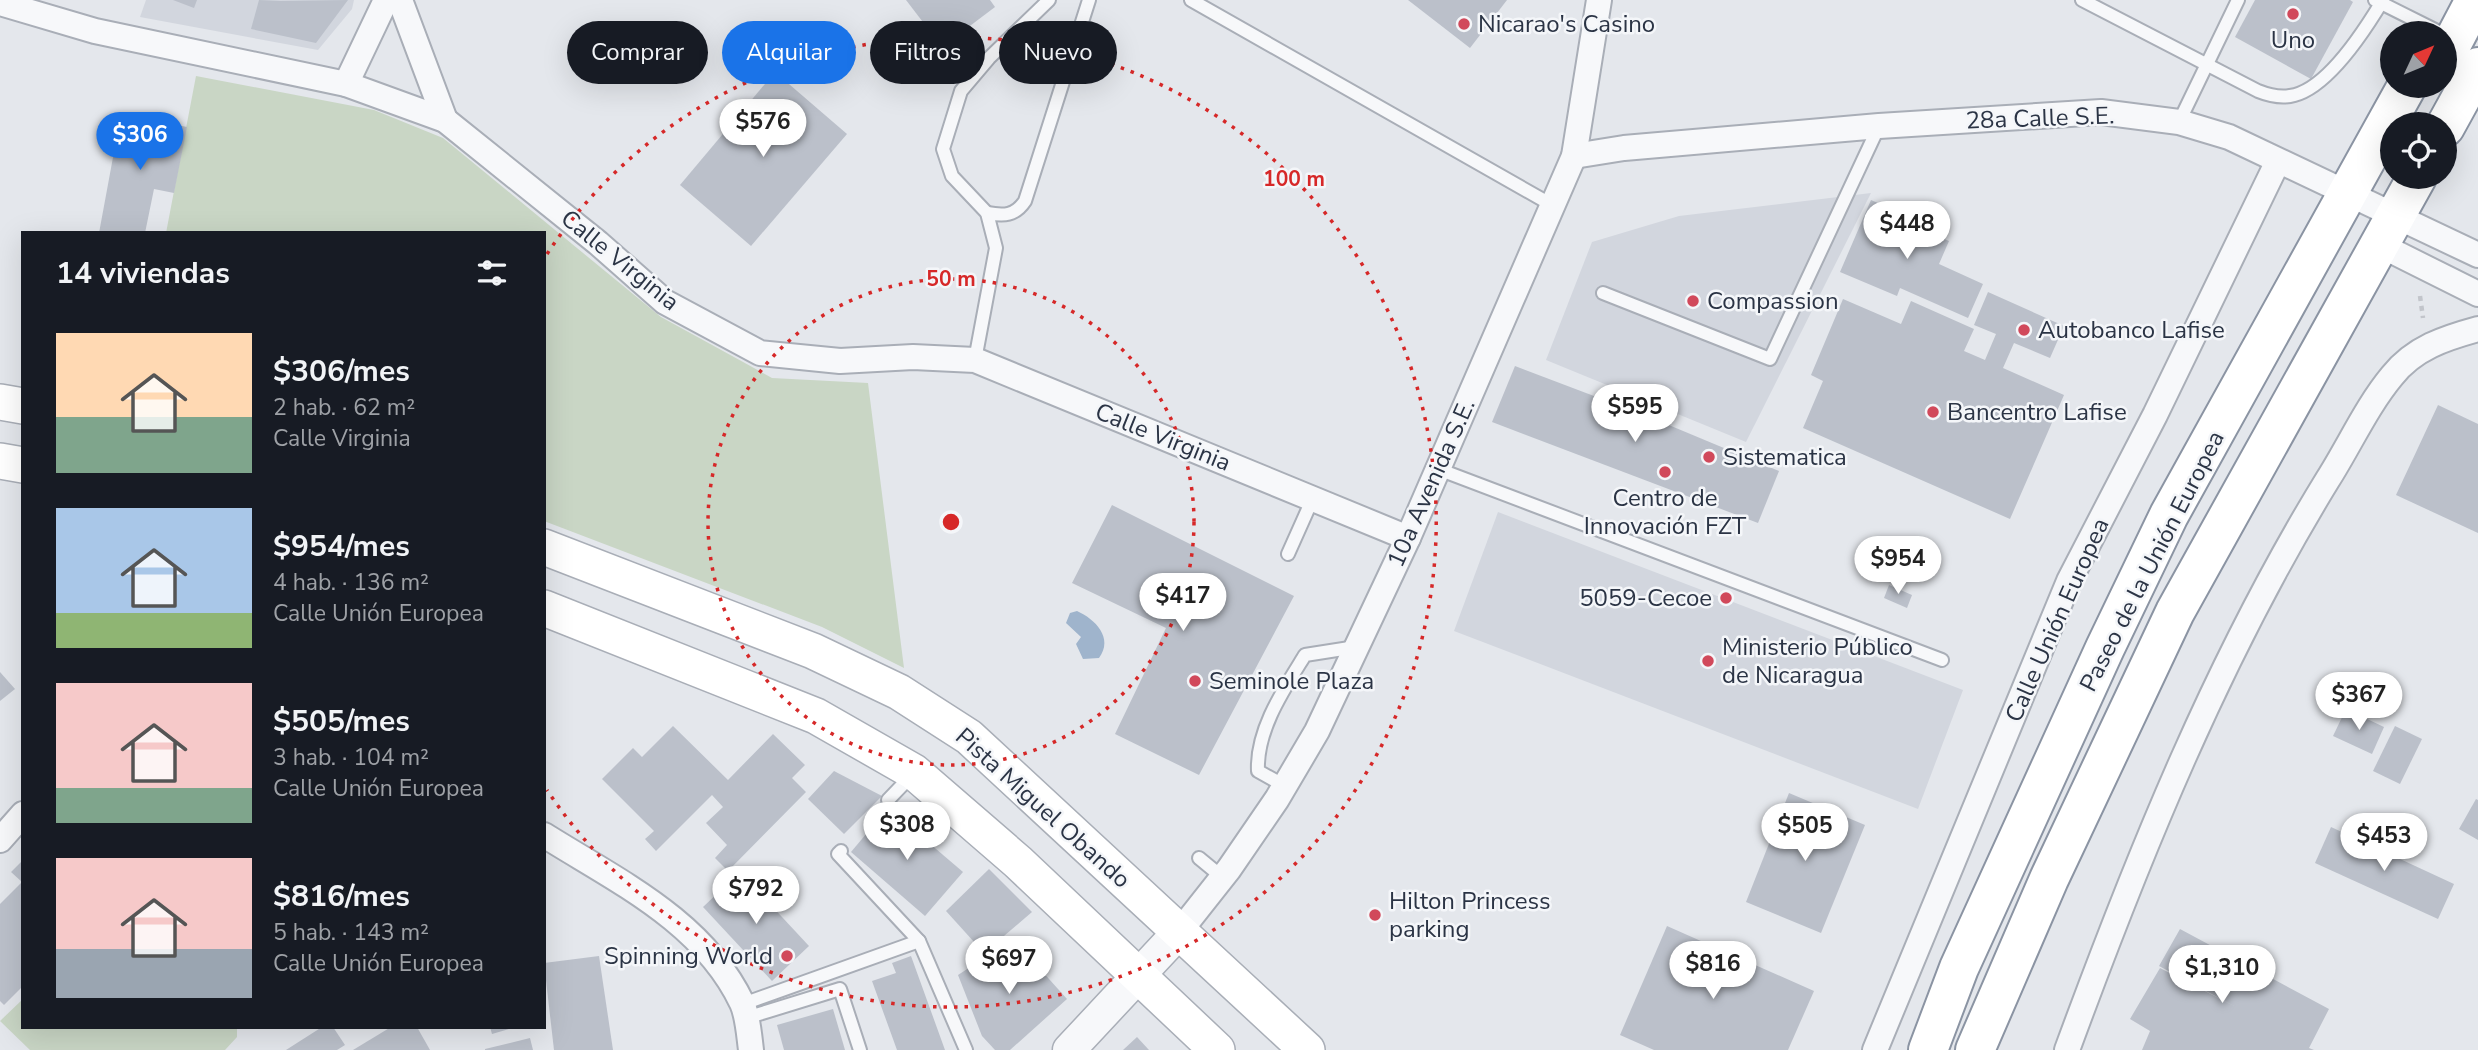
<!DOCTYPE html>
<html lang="es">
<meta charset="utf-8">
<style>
:root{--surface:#171b24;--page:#242831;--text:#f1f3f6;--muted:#9ea1a6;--accent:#1a73e8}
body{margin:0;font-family:"Nunito Sans",sans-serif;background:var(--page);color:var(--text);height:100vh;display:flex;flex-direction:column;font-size:26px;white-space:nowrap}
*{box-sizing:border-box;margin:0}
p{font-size:23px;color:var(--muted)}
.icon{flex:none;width:38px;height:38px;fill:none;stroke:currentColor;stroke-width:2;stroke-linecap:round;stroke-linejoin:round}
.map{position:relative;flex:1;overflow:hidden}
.panel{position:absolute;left:21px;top:231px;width:525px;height:798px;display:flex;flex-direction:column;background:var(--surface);border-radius:0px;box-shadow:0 7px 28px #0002}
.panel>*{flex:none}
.hud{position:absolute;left:567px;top:21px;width:665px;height:63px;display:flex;gap:14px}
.needle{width:46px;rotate:46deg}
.fabs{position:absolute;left:2380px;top:21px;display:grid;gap:14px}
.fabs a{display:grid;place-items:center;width:77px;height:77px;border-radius:50%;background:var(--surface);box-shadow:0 7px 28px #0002;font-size:35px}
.price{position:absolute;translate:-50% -60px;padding:0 16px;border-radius:24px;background:#fff;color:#222;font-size:23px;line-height:46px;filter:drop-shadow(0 2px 4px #0008)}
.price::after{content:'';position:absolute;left:50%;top:42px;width:21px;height:16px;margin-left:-10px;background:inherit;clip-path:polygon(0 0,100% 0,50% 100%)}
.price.on{background:var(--accent);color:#fff}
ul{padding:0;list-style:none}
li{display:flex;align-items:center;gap:21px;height:175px;padding:0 35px}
li span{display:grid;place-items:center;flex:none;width:196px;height:140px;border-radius:0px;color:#555}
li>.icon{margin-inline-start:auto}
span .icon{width:84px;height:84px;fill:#fffc;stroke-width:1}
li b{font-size:30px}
h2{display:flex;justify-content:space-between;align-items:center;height:84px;padding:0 35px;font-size:30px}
.tag{padding:0 24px;border-radius:32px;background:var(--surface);box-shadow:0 7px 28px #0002;font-size:24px;line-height:63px}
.tag.on{background:var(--accent);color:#fff}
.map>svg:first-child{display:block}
.built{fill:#d2d6de}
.green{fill:#c9d6c5}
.water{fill:#9fb4cc}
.building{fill:#bbc0ca}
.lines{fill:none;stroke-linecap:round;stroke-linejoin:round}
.service-casing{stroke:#a9aeb7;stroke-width:16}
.minor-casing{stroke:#a9aeb7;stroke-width:28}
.tertiary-casing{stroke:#a9aeb7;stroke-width:35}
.secondary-casing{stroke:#a9aeb7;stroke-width:38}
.trunk-casing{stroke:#8b94a3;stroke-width:42}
.path{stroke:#c2c5cb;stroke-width:4.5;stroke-dasharray:5 5;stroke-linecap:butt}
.service{stroke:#f7f8fa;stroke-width:12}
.minor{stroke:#f7f8fa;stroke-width:24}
.tertiary{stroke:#f7f8fa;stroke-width:32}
.secondary{stroke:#fff;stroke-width:35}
.trunk{stroke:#fff;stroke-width:38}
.ring{fill:none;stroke:#d62828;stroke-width:3.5;stroke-dasharray:3.5 7}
.poi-dot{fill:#d1495b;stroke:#f4f6f9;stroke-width:2.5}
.labels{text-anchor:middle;stroke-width:5;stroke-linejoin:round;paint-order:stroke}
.poi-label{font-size:24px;fill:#2b3445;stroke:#f4f6f9;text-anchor:start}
.street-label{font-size:24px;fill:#2b3445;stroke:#f4f6f9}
.centre{fill:#d62828;stroke:#f4f6f9;stroke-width:3.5}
.ring-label{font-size:21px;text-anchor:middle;font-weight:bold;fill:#d62828;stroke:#f4f6f9;stroke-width:5;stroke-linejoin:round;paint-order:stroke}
</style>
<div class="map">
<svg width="2478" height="1050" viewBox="0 0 2478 1050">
<rect width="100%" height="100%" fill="#e4e7ec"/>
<g class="built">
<polygon points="146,0 354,0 352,9 318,50 140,17"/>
<polygon points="1871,193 1746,442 1546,360 1592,242 1679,216"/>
<polygon points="1498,512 1963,690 1918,809 1454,631"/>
</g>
<g class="green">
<polygon points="196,76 374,110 443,138 661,317 772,378 868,383 904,668 822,627 544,521 544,233 166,233"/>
<polygon points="23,999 23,1027 237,1027 237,1037 225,1050 30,1050 0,1021"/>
</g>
<path class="water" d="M1077 611C1095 619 1114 638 1099 658L1083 659 1076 644 1081 637 1066 623 1070 613Z"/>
<g class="building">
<polygon points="173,0 197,0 194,8"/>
<polygon points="259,0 281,1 348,0 316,43 251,29"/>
<polygon points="906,0 990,0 995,7 942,47"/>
<polygon points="1408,0 1507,0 1470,48"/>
<polygon points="2255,0 2350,0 2353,2 2311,79 2235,37"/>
<polygon points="775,72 847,134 751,246 680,185"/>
<polygon points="121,114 187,127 174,193 154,189 145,233 99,233"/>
<polygon points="1871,200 1928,225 1925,231 1949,241 1939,264 1983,284 1968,318 1900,288 1897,296 1840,272"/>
<polygon points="1988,292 2064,326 2050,358 2014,343 2003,368 2064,395 2010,519 1803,428 1823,381 1811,375 1843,299 1901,324 1911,301 1974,329 1964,351 1985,360 1996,334 1974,325"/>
<polygon points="1515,366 1652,418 1779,471 1758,523 1492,422"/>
<polygon points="2438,405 2478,424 2478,533 2396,495"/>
<polygon points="1112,505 1294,596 1199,775 1115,734 1166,628 1072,583"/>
<polygon points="1889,585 1912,595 1907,608 1884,598"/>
<polygon points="0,672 15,689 0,701"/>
<polygon points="2346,709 2384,727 2372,754 2333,736"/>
<polygon points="673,726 728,780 773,734 805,765 792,778 806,792 728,871 715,858 727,845 706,823 723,807 712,795 656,851 645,839 654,831 602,779 633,748 642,757"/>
<polygon points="2395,726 2422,739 2400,784 2373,771"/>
<polygon points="834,771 882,796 844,834 808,799"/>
<polygon points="1789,793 1865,825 1821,933 1746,902"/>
<polygon points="2476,799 2478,800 2478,840 2459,829"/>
<polygon points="888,808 963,872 925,916 851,852"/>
<polygon points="2331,827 2454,884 2438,919 2315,863"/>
<polygon points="23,860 23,986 4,1005 0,1001 0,904 22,882 11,872"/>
<polygon points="989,869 1032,912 984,953 946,911"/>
<polygon points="740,872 809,946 772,981 703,907"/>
<polygon points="1667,926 1814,991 1788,1050 1654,1050 1620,1035"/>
<polygon points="2180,929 2329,1009 2309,1048 2314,1050 2142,1050 2150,1031 2130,1019 2160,968 2234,1006 2159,966"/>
<polygon points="1013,939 1067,999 1010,1050 995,1050 982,1036 958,975"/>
<polygon points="599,956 613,1050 554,1050 544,963"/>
<polygon points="911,956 945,1050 897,1050 872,981 896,973 892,963"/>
<polygon points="833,1009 845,1050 784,1050 777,1025"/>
<polygon points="322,1027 333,1027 345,1045 337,1050 286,1050"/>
<polygon points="391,1027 417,1027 430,1050 353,1050"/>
<polygon points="490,1027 513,1027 513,1028 492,1034"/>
<polygon points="1137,1037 1149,1050 1123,1050"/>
<polygon points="530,1038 533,1050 485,1050 485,1049"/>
</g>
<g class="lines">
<defs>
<g id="service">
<polyline points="1191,0 1552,205"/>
<path d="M2082 0 2258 91C2268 95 2278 98 2290 96 2326 91 2365 30 2383 0"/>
<polyline points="2375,0 2437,31"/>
<polyline points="2179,122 2238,0"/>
<path d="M987 213C1004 216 1015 216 1025 201L1089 0"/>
<polyline points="1603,293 1770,359 1879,126"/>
<polyline points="975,360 996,248 987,213 952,176 943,149 961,91 989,58 1049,0"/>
<polyline points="1438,469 1942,660"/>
<polyline points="1288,554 1313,498"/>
<path d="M1285 786 1258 771C1256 730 1284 689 1305 655L1356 647"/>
<polyline points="888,800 912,775"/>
<polyline points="841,851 838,854 919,941 966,1050"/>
<polyline points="1199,858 1222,877"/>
<polyline points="743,1004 919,941"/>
<polyline points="746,1018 840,989 860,1050"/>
</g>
<g id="minor">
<polyline points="400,0 445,120"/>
<polyline points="0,3 95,31 346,84 445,120 598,243 665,302 760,353 840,361 913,357 975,360 1408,538"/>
<polyline points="346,84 386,0"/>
<polyline points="1574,156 1624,148 1879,126 2101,112 2179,122 2229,137 2478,255"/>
<polyline points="2380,245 2478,294"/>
<path d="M544 835C617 881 703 921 742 1003 748 1016 749 1035 751 1050"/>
<polyline points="0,840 23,814"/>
<polyline points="1180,931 1229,869 1277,799 1317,731 1408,538 1574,156 1599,0"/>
<polyline points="1875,1050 2069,581 2155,415 2278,161"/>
<path d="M2067 1050C2139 854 2218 658 2328 479 2349 446 2367 406 2392 376 2414 348 2445 338 2478 329"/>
</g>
<polyline id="tertiary" points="1069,1050 1180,931"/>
<g id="secondary">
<polyline points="0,402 23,406"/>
<polyline points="0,461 23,465"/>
<polyline points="544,547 813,651 899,692 969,737 1307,1050"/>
<polyline points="544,608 816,716 914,772 1018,862 1217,1050"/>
</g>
<g id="trunk">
<polyline points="2445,57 2475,0"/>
<polyline points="2445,127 2478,67"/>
<polyline points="1928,1050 1959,968 2105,648 2169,515 2407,86"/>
<polyline points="1975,1050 2049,879 2175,612 2417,177"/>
</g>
</defs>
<use href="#service" class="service-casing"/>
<use href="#minor" class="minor-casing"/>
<use href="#tertiary" class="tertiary-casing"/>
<use href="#secondary" class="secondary-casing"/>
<use href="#trunk" class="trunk-casing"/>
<polyline class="path" points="2420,296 2423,318"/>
<use href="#service" class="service"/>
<use href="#minor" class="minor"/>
<use href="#tertiary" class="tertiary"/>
<use href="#secondary" class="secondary"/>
<use href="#trunk" class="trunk"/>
</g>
<g class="ring">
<circle cx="951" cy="522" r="243"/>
<path d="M547 254A485 485 0 1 1 547 790"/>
</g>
<g class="poi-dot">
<circle cx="2293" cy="14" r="7"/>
<circle cx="1464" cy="24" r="7"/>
<circle cx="1693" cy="301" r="7"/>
<circle cx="2024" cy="330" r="7"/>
<circle cx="1933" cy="412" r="7"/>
<circle cx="1709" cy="457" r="7"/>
<circle cx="1665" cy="472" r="7"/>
<circle cx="1726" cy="598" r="7"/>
<circle cx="1708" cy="661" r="7"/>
<circle cx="1195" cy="681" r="7"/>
<circle cx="1375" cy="915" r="7"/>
<circle cx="787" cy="956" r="7"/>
</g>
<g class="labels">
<g class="poi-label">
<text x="1478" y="32">Nicarao's Casino</text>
<text x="2293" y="48" text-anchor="middle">Uno</text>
<text x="1707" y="309">Compassion</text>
<text x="2038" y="338">Autobanco Lafise</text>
<text x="1947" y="420">Bancentro Lafise</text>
<text x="1723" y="465">Sistematica</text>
<text x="1665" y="506" text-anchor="middle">Centro de<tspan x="1665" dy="28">Innovación FZT</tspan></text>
<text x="1712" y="606" text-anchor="end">5059-Cecoe</text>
<text x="1722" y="655">Ministerio Público<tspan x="1722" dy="28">de Nicaragua</tspan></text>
<text x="1209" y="689">Seminole Plaza</text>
<text x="1389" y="909">Hilton Princess<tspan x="1389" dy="28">parking</tspan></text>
<text x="773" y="964" text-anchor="end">Spinning World</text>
</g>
<g class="street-label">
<text transform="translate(2040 118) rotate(-2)" y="8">28a Calle S.E.</text>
<text transform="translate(620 260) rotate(39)" y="8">Calle Virginia</text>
<text transform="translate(1163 437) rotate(22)" y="8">Calle Virginia</text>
<text transform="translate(1431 483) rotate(-66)" y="8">10a Avenida S.E.</text>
<text transform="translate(2152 561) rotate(-63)" y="8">Paseo de la Unión Europea</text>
<text transform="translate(2057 620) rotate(-66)" y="8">Calle Unión Europea</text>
<text transform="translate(1043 808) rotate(42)" y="8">Pista Miguel Obando</text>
</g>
</g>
<circle cx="951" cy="522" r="10" class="centre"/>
<g class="ring-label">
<text x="1294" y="186">100 m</text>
<text x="951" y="286">50 m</text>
</g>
</svg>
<div class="fabs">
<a><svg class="needle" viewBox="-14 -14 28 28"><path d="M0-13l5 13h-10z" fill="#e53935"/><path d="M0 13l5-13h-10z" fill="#9ea1a6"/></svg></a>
<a><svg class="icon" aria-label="locate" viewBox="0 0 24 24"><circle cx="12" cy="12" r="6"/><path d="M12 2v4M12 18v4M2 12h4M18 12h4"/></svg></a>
</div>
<b class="price" style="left:763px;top:159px">$576</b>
<b class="price on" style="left:140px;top:172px">$306</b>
<b class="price" style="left:1907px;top:261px">$448</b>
<b class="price" style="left:1635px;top:444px">$595</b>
<b class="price" style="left:1898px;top:596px">$954</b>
<b class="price" style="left:1183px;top:633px">$417</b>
<b class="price" style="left:2359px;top:732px">$367</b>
<b class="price" style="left:907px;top:862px">$308</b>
<b class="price" style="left:1805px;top:863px">$505</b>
<b class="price" style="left:2384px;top:873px">$453</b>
<b class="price" style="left:756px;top:926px">$792</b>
<b class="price" style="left:1009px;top:996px">$697</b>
<b class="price" style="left:1713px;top:1001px">$816</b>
<b class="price" style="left:2222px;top:1005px">$1,310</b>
<div class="hud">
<a class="tag">Comprar</a>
<a class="tag on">Alquilar</a>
<a class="tag">Filtros</a>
<a class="tag">Nuevo</a>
</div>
<section class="panel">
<h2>14 viviendas<svg class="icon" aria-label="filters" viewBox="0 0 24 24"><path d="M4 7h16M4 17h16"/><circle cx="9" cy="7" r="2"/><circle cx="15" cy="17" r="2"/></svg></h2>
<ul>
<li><span style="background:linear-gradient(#ffd9b3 60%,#7fa58c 0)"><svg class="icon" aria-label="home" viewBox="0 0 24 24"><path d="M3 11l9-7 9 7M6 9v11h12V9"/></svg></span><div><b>$306/mes</b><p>2 hab. · 62 m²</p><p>Calle Virginia</p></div></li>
<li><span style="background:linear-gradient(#a9c7e8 75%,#8fb573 0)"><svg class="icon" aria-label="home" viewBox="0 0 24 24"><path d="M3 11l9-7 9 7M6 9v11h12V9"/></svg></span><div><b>$954/mes</b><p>4 hab. · 136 m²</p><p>Calle Unión Europea</p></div></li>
<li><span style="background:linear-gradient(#f6c9c9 75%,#7fa58c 0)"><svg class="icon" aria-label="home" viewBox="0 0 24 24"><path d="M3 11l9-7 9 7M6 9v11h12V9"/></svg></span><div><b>$505/mes</b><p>3 hab. · 104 m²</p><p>Calle Unión Europea</p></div></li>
<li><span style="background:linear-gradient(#f6c9c9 65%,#9aa5b1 0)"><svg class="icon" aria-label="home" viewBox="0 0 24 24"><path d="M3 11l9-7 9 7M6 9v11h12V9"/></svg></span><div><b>$816/mes</b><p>5 hab. · 143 m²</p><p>Calle Unión Europea</p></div></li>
</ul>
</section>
</div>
